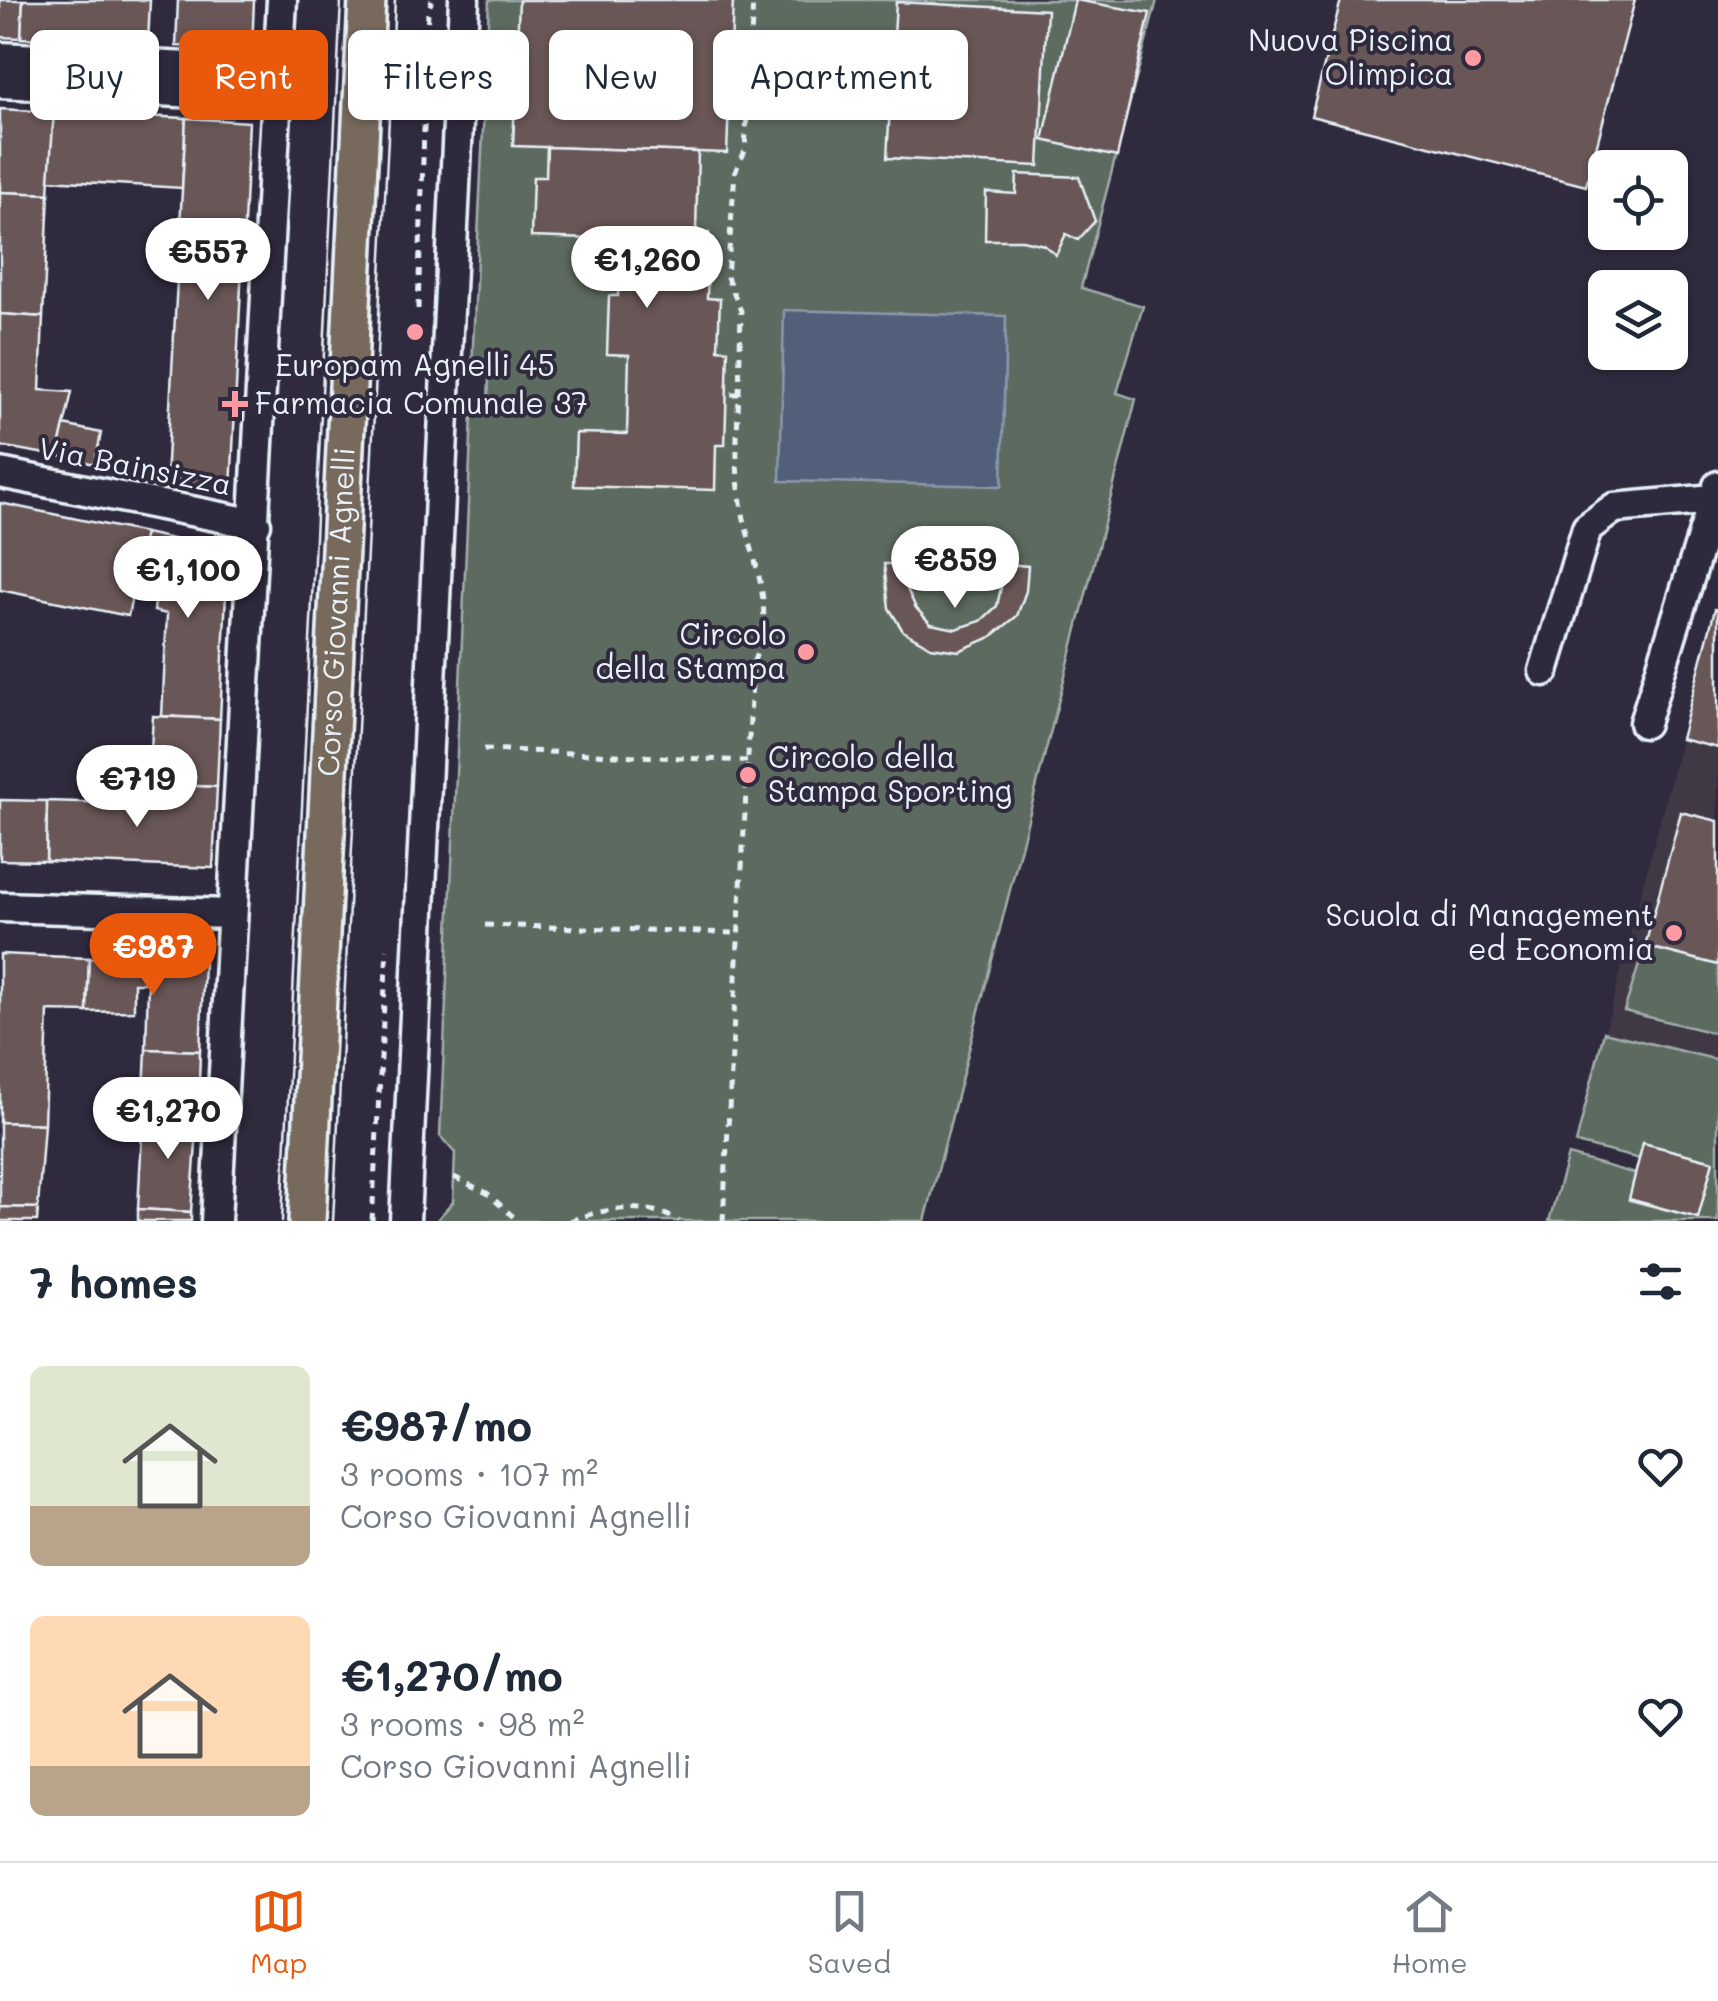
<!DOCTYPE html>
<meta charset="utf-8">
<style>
:root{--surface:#fff;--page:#f6f6f7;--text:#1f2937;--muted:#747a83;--line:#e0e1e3;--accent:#ea580c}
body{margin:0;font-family:Mali,sans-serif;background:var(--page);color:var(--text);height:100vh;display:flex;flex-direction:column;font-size:38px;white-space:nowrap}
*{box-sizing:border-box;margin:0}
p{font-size:32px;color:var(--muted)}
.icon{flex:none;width:55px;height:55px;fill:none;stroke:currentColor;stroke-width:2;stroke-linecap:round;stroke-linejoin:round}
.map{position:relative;height:1221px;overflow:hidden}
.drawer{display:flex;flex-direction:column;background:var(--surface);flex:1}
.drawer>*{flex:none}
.banner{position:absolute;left:30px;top:30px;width:1000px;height:90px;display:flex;gap:20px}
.controls{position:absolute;left:1588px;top:150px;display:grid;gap:20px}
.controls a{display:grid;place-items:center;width:100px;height:100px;border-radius:15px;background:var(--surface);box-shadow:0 2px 8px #0004;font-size:50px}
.price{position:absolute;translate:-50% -85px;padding:0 22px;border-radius:35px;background:#fff;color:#222;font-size:32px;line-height:65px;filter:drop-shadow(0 2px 5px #0008)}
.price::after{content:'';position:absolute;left:50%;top:60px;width:30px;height:22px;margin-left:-15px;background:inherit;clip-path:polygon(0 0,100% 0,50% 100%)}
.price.active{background:var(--accent);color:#fff}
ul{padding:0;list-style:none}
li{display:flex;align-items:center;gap:30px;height:250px;padding:0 30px}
li span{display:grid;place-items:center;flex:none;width:280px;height:200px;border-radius:15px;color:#555}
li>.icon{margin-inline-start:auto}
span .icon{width:120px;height:120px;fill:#fffc;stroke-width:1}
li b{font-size:42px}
h2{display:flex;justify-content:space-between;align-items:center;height:120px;padding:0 30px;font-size:42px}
.chip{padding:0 35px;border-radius:15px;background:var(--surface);box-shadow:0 2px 8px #0004;font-size:35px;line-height:90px}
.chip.active{background:var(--accent);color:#fff}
.tabs{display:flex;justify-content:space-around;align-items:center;height:140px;border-top:2px solid var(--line);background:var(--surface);font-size:28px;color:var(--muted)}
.tabs a{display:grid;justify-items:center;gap:5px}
.tabs .active{color:var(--accent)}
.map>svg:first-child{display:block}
.built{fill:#403744}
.green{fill:#5d6a5f;stroke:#a2aeac;stroke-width:2.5}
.water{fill:#515f7a;stroke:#8d99ac;stroke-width:2.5}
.building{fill:#695656;stroke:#e8f1f8;stroke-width:2.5}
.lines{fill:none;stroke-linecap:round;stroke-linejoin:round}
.minor-casing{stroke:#e8f1f8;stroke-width:35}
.major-casing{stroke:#e8f1f8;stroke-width:42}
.path{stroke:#e8f1f8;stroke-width:5;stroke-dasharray:8 8;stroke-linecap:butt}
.minor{stroke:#2f2a3d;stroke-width:28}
.major{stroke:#77695c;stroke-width:35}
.tram{stroke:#e8f1f8;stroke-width:2.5}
.poi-dot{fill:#ff9aa2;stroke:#2f2a3d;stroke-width:4}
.labels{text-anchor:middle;stroke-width:8;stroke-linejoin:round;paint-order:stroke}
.poi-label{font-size:30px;fill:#e8f1f8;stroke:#2f2a3d;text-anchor:end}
.street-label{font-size:30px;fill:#e8f1f8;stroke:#2f2a3d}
</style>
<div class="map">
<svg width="1718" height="1221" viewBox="0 0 1718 1221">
<rect width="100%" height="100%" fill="#2f2a3d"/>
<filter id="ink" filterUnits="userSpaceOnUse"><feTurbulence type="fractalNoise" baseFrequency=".01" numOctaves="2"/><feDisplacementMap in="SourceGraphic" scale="20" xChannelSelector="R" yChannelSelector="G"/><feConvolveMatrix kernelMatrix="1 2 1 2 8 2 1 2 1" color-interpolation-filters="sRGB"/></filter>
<g filter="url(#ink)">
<polygon class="built" points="1718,598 1718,1162 1580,1127"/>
<g class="green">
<polygon points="489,0 1157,0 1081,288 1143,306 1117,393 1136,399 925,1221 436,1221 453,1202 455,1153 440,1136 472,414 488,404 489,378 472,367"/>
<polygon points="1645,946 1718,965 1718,1034 1624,1011"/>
<polygon points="1604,1032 1718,1060 1718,1221 1549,1221 1568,1155 1636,1174 1629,1200 1698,1218 1713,1161 1644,1144 1640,1159 1576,1143"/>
</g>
<polygon class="water" points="784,310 1006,316 1002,486 780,481"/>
<g class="building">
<polygon points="0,0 23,0 21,38 0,37"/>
<polygon points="23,0 150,0 148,45 21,38"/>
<polygon points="178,0 254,0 252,50 176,46"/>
<polygon points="519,0 733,0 727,153 513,146"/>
<polygon points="1075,0 1150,13 1117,157 1043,140"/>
<polygon points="1341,0 1635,0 1586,186 1311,116"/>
<polygon points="896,2 1047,10 1039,166 887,158"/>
<polygon points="0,109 54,112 49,194 0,192"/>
<polygon points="54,112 186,118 182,188 49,180"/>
<polygon points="186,118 249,122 231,490 166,479"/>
<polygon points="547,147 698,152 696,233 709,233 707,298 720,299 718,349 728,350 725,445 716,445 715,490 574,486 576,433 627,434 629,355 607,354 609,296 618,296 620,240 531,237 533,177 546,177"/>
<polygon points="1017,174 1079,177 1095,221 1078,240 1066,234 1056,255 1044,245 1022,240 985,240 986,192 1016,194"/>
<polygon points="0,192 49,194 43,317 0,314"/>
<polygon points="0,314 43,317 40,390 72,392 57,456 0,446"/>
<polygon points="64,425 101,433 95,464 57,456"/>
<polygon points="0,503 145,533 128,616 0,590"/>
<polygon points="145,533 228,551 220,719 162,716 167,614 154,611 155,601 132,596"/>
<polygon points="884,564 907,564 906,587 916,608 931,624 956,629 981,621 997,606 1006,564 1028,566 1026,591 1017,616 991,637 959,651 931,647 903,631 889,608"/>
<polygon points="1715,609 1718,610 1718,748 1681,739"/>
<polygon points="153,716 220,719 217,787 149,784"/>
<polygon points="149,784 217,787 213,868 46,861 47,801 148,804"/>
<polygon points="0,800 47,801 46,861 0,860"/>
<polygon points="1681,812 1718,821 1718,965 1645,946"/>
<polygon points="0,954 89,958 87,1012 48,1011 44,1124 0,1122"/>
<polygon points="89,958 204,963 200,1051 146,1049 148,983 134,983 134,1011 87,1012"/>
<polygon points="146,1049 200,1051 198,1116 143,1114"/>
<polygon points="143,1114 198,1116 191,1212 138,1209"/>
<polygon points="0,1122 44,1124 38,1208 0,1207"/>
<polygon points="1643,1143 1713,1161 1698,1218 1629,1199"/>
<polygon points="0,1207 38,1208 37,1221 0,1221"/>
<polygon points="138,1209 191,1212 191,1221 138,1221"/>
</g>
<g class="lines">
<defs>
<g id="minor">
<polyline points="0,57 279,72"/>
<polyline points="0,83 277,97"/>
<polyline points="0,473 256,524"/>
<polyline points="1544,671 1587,528 1614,508 1714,499"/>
<polyline points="1644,723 1718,486"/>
<polyline points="0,907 231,914"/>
<polyline points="216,1221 282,0"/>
<polyline points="405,1221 464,0"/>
</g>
<g id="major">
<path id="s1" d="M307 1221 367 0"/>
</g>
</defs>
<use href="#minor" class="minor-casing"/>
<use href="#major" class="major-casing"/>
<g class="path">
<polyline points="731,58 750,59"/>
<polyline points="418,309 428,10 432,0"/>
<polyline points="739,394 741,311 727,277 735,172 745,151 753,0"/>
<polyline points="484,749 747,761"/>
<polyline points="485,925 736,933"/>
<polyline points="454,1177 487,1193 518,1221"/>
<polyline points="372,1221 387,949"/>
<path d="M570 1221C604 1208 646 1201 679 1221"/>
<path d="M723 1221 753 663C780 601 748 558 740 496 735 462 737 428 739 394H727"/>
</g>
<use href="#minor" class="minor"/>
<use href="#major" class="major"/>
<g class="tram">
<polyline points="282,1221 341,0"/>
<polyline points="333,1221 395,0"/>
</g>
</g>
</g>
<g class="poi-dot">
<circle cx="1473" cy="58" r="10"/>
<circle cx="415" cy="332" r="10"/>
<path d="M230 389h10v10h10v10h-10v10h-10v-10h-10v-10h10z"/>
<circle cx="806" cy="652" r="10"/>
<circle cx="748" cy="775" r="10"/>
<circle cx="1674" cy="933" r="10"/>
</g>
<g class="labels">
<g class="poi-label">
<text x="1453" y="51">Nuova Piscina<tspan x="1453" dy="34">Olimpica</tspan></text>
<text x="415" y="376" text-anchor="middle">Europam Agnelli 45</text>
<text x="255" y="414" text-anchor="start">Farmacia Comunale 37</text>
<text x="786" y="645">Circolo<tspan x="786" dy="34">della Stampa</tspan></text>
<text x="768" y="768" text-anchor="start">Circolo della<tspan x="768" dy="34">Stampa Sporting</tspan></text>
<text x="1654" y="926">Scuola di Management<tspan x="1654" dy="34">ed Economia</tspan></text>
</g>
<g class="street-label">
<text transform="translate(135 467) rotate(11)" y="10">Via Bainsizza</text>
<text dy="10" stroke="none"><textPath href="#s1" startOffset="610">Corso Giovanni Agnelli</textPath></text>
</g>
</g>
</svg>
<div class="controls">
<a><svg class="icon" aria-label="locate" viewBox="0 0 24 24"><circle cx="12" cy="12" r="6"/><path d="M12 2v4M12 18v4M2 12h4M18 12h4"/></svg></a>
<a><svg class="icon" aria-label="layers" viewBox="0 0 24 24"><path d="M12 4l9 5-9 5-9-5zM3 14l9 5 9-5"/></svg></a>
</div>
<b class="price" style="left:208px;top:303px">€557</b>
<b class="price" style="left:647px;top:311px">€1,260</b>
<b class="price" style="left:955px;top:611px">€859</b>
<b class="price" style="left:188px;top:621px">€1,100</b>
<b class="price" style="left:137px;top:830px">€719</b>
<b class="price active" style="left:153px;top:998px">€987</b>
<b class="price" style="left:168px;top:1162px">€1,270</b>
<div class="banner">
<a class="chip">Buy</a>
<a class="chip active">Rent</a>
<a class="chip">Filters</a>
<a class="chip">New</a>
<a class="chip">Apartment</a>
</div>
</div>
<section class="drawer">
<h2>7 homes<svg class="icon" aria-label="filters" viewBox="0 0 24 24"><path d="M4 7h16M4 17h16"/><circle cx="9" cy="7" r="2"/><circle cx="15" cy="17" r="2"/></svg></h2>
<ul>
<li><span style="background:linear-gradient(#dfe7d0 70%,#b9a48a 0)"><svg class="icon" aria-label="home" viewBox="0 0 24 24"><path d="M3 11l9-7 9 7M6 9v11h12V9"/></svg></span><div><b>€987/mo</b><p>3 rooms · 107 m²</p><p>Corso Giovanni Agnelli</p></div><svg class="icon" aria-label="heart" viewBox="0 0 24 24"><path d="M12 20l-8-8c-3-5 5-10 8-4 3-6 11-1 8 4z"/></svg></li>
<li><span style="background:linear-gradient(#ffd9b3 75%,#b9a48a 0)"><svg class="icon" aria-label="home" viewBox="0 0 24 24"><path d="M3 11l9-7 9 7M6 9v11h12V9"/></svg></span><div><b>€1,270/mo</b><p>3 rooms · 98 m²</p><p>Corso Giovanni Agnelli</p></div><svg class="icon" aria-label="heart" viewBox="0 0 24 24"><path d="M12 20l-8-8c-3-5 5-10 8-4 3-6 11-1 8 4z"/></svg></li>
</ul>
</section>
<nav class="tabs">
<a class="active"><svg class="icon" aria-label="map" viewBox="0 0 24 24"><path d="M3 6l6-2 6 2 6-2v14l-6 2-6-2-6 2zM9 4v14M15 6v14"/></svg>Map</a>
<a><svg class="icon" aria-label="saved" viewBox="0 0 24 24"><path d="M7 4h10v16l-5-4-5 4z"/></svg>Saved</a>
<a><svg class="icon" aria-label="home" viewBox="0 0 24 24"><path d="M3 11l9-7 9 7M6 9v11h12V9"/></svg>Home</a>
</nav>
